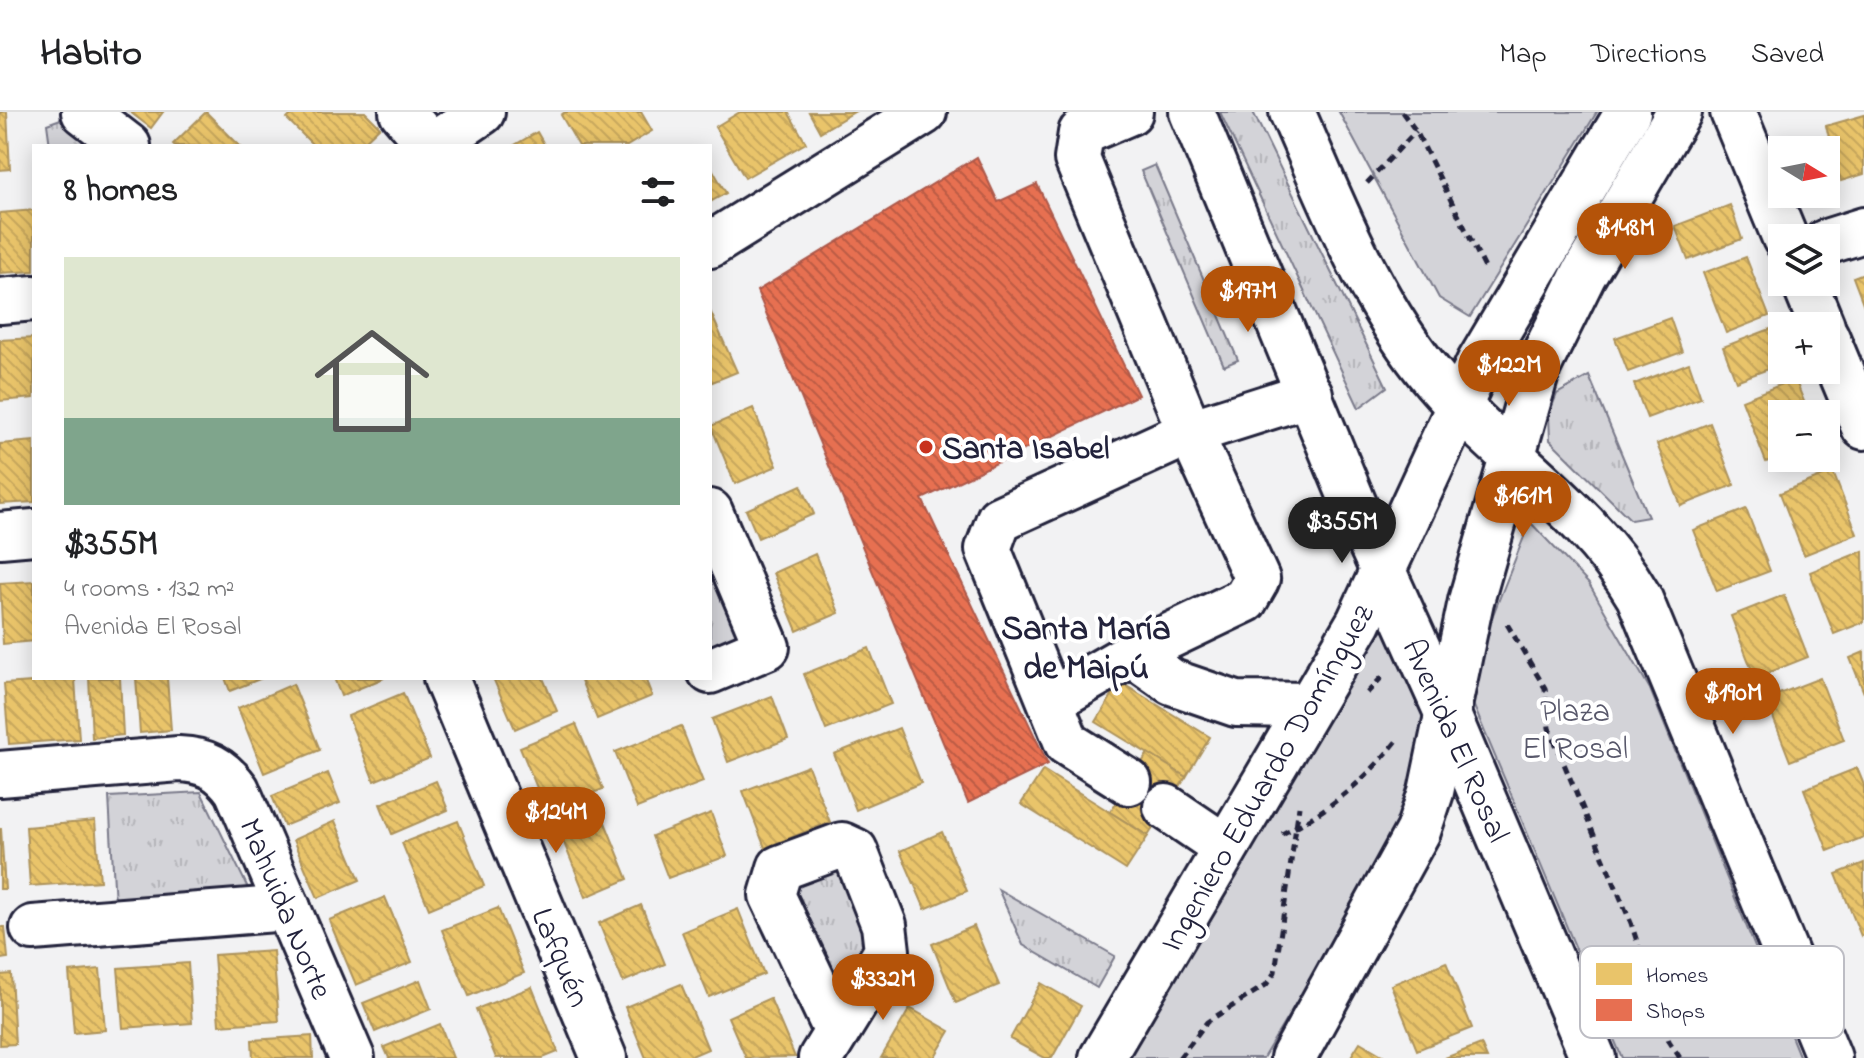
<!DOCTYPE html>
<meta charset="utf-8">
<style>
:root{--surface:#fff;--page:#f2f2f2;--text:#202124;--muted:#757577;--line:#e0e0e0;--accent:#b45309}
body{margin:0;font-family:"Indie Flower",sans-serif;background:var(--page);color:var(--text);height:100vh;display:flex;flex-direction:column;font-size:30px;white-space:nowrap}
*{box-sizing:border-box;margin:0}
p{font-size:26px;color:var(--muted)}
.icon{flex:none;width:44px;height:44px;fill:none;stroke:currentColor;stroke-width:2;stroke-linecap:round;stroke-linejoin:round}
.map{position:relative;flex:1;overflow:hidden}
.sheet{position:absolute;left:32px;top:32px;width:680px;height:536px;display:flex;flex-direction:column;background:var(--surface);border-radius:0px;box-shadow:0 4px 20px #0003}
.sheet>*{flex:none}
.needle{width:52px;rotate:100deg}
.buttons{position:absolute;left:1768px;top:24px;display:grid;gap:16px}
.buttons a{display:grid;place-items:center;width:72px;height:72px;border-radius:0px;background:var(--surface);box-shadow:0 4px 20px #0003;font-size:40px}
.price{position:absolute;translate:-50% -68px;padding:0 18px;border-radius:28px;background:var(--accent);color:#fff;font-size:26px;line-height:52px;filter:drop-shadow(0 2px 4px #0008)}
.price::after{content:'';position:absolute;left:50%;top:48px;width:24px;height:18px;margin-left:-12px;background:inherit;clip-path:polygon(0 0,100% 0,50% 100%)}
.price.on{background:#222;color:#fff}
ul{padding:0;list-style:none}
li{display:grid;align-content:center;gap:16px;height:424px;padding:0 32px}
li span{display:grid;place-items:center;height:248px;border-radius:0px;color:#555}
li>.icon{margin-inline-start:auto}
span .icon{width:144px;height:144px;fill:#fffc;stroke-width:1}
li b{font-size:34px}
h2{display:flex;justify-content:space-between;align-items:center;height:96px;padding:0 32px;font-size:34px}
header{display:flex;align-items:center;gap:48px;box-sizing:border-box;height:112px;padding:0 40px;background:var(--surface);border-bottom:2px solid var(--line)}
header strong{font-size:38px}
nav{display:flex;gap:44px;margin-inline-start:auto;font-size:28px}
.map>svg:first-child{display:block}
.grass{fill:url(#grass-tufts);stroke:#7a7a8a;stroke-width:2}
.park{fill:#d3d3d8;stroke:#7a7a8a;stroke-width:2}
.homes{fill:url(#homes-back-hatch);stroke:#ad935c;stroke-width:2}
.shops{fill:url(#shops-back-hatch);stroke:#ac584a;stroke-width:2}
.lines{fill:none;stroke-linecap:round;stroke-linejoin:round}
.minor-casing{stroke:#22223b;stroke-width:50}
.path{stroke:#22223b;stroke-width:5;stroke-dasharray:8 6;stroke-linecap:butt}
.minor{stroke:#fff;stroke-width:44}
.poi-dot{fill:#c8321e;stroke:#fff;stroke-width:3}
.labels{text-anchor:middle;stroke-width:8;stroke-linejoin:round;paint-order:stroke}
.poi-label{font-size:32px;font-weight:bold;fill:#22223b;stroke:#fff;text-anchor:start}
.park-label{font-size:32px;fill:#57576a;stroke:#fff}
.street-label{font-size:32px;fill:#22223b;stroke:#fff}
.neighbourhood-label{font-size:34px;font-weight:bold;fill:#22223b;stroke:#fff}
.key{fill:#fff;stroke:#bdbdc4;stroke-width:2}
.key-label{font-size:22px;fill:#22223b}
</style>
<header>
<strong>Habito</strong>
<nav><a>Map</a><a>Directions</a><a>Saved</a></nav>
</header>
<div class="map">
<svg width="1864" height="946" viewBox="0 0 1864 946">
<defs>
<pattern id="grass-tufts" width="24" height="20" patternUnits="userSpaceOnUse" patternTransform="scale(2)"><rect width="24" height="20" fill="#d3d3d8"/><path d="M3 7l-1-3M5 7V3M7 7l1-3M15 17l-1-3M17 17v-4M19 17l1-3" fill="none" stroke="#b5b5ba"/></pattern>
<pattern id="homes-back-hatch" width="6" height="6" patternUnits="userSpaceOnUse" patternTransform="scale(2)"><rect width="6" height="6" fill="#e9c46a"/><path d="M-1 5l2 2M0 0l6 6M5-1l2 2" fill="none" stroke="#c8a85d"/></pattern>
<pattern id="shops-back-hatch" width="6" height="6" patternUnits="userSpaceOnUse" patternTransform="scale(2)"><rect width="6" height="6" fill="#e76f51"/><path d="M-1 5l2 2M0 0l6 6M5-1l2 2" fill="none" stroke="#bb5b44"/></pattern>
</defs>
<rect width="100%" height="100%" fill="#f2f2f3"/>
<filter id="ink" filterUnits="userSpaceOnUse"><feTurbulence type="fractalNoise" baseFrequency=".0125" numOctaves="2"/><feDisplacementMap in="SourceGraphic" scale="16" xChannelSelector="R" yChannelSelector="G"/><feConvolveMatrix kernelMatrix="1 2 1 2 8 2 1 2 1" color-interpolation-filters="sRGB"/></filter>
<g filter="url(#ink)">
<g class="grass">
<polygon points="1220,0 1253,0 1387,275 1359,296"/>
<polygon points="69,4 100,34 50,34 47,12"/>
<polygon points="1155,53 1238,248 1224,254 1141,59"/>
<polygon points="1589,264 1648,405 1631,408 1550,328 1549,302 1557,282"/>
<polygon points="710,440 746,525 710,540"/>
<polygon points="201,680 252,784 115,792 109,685"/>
<polygon points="841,747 878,834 862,854 820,859 783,772"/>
<polygon points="998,777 1115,844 1097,876 1023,833"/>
</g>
<g class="park">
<polygon points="1339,0 1597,0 1470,205 1439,186"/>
<polygon points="1530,410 1589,472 1650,577 1800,946 1622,946 1465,573"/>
<polygon points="1388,512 1440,630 1384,772 1299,886 1263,946 1122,946 1321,587"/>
</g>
<g class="homes">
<polygon points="0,0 7,0 10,57 0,58"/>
<polygon points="130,0 163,0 151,16"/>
<polygon points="206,0 240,34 175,34 173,32"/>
<polygon points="294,0 365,0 380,15 360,34 314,34 287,7"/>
<polygon points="565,0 641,0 652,19 627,34 579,34 561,3"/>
<polygon points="740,0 788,0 806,31 745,66 715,15"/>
<polygon points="809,0 854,0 820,20"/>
<polygon points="1864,3 1864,62 1841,69 1826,14"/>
<polygon points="537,20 545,34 513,34"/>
<polygon points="710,53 726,81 710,90"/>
<polygon points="1730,93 1742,127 1688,148 1675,114"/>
<polygon points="34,98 34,159 0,161 0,101"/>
<polygon points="1746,145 1769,204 1726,221 1703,161"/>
<polygon points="1864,161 1864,194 1853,165"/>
<polygon points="711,201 737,260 710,271 710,202"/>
<polygon points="1670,206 1682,240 1628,260 1615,226"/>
<polygon points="1778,214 1782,226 1782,252 1736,269 1723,235"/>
<polygon points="34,226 34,286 0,289 0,228"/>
<polygon points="1689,251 1701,286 1647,306 1634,272"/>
<polygon points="1795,267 1809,302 1782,302 1782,344 1766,350 1742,288"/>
<polygon points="753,296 777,354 735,372 711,314"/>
<polygon points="1710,311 1734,373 1681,394 1657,332"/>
<polygon points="34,329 34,390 0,392 0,332"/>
<polygon points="1833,360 1857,422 1804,443 1780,381"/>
<polygon points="801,373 814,402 758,426 746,398"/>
<polygon points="1746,397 1770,459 1717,479 1693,418"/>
<polygon points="1863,439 1864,510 1834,522 1810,460"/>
<polygon points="815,442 839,501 797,519 773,461"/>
<polygon points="34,469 34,529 3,532 0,471"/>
<polygon points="1784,483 1808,545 1755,566 1731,504"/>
<polygon points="869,536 891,592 826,618 804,562"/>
<polygon points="1864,540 1864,581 1850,546"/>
<polygon points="89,566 120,566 123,623 92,626"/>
<polygon points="136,566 167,566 171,618 140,621"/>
<polygon points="225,566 262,566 230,579"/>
<polygon points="334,566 384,566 341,584"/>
<polygon points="493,566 543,566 557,599 515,617"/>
<polygon points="580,566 645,566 652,584 597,607"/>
<polygon points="1820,566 1844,628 1790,649 1766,587"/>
<polygon points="75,567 79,627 9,632 4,572"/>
<polygon points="1120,570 1210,625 1186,665 1096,610"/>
<polygon points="293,572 320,638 264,661 238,596"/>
<polygon points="403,581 430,646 374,669 348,604"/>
<polygon points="772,584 788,627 728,650 712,607"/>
<polygon points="576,612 603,677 547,700 520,635"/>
<polygon points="681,614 703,670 637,696 615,640"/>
<polygon points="899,616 921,671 856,698 834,642"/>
<polygon points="1148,641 1186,665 1148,724 1110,700"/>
<polygon points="808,654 830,710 765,736 743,679"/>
<polygon points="1857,656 1864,673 1864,725 1828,739 1804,677"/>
<polygon points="1043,658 1148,724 1126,758 1021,692"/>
<polygon points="328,661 340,691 284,714 272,684"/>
<polygon points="436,669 448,698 392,722 380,692"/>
<polygon points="711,701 727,744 668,766 652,724"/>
<polygon points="604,708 628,767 586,785 562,726"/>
<polygon points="95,709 100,769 30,774 26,715"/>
<polygon points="335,709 360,768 318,786 293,728"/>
<polygon points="458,709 484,774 429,797 402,731"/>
<polygon points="1,717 5,777 0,777 0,717"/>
<polygon points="942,720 967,779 925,797 900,739"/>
<polygon points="1864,751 1864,822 1861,824 1836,762"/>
<polygon points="385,785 412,850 356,873 329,808"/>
<polygon points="641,793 665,852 623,870 599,811"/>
<polygon points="498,796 524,861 469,884 442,818"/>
<polygon points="738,797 764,862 709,885 682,820"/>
<polygon points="974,814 999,873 956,891 932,832"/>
<polygon points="0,815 5,815 8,846 0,847"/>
<polygon points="273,839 279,909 219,913 214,843"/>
<polygon points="1446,850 1472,916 1417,938 1391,873"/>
<polygon points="188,851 192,911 123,916 118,856"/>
<polygon points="100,857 105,918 74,921 69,860"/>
<polygon points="11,862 15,932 0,933 0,863"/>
<polygon points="420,868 431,897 375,920 363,891"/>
<polygon points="1041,871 1081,894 1052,946 1045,946 1010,927"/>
<polygon points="681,872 708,937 687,946 646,946 625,895"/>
<polygon points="532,875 558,940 543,946 496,946 476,897"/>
<polygon points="770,886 795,945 746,946 728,905"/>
<polygon points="910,896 950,919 934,946 881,946"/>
<polygon points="440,912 453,946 389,946 384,935"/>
<polygon points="312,924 313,946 253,946 252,928"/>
<polygon points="1360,930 1387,946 1350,946"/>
<polygon points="1481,932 1487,946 1445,946"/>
</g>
<polygon class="shops" points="977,45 998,90 1037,72 1138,283 922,387 1048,652 968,691 757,179"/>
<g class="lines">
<defs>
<g id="minor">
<polyline points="84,0 128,34"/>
<polyline points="402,0 431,34"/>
<polyline points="1192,0 1365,419 1448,603 1593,946"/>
<path d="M1292 0C1333 92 1369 190 1435 268 1502 346 1587 396 1639 485L1829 946"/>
<polyline points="1733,0 1785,126"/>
<polyline points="432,34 482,0"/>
<polyline points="1826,130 1864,118"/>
<polyline points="710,133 924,0"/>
<polyline points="1804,170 1822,214"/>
<polyline points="0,189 34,186"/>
<polyline points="1826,224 1864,315"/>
<polyline points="710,400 767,535 710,559"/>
<polyline points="0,423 34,420"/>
<polyline points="1132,542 1172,570 1236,592 1308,593"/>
<polyline points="446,566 604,946"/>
<polyline points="1052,588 1132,542 1245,488 1257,467 1190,320 1077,47 1081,21 1130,0"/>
<path d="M0 662 179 647C205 648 221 656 237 678L352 946"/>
<polyline points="1129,670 1067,631 988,437 999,407 1190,320 1310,282"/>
<polyline points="1166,695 1225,735"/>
<polyline points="33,816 288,796"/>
<polyline points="821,946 887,839 884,813 855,739 842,733 780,756 772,783 837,920"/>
<polyline points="1102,946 1359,510 1479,251 1628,0"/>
<polyline points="1293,946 1418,719 1431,680 1471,489 1538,255 1584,162 1679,0"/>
</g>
</defs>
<use href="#minor" class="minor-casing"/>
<g class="path">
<polyline points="1402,0 1416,19 1486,158"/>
<polyline points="1367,71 1416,19"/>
<polyline points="1507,512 1545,576 1549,616 1631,811 1669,929 1680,946"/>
<polyline points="1367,581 1383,564"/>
<path d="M1282 722C1330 698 1366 668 1399 626"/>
<polyline points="1179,946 1207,910 1266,873 1275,860 1299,694"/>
</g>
<use href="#minor" class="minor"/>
</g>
</g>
<circle class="poi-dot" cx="926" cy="335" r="8"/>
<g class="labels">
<g class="poi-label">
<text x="942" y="346">Santa Isabel</text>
</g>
<g class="park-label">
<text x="1575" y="609">Plaza<tspan x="1575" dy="37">El Rosal</tspan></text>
</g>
<g class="street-label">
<text transform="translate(1457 628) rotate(66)" y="11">Avenida El Rosal</text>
<text transform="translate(1266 665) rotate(-60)" y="11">Ingeniero Eduardo Domínguez</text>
<text transform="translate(287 796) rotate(67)" y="11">Mahuida Norte</text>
<text transform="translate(562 845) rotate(67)" y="11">Lafquén</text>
</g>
<g class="neighbourhood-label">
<text x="1086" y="527">Santa María<tspan x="1086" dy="39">de Maipú</tspan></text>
</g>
</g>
<rect x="1580" y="834" width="264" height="92" rx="12" class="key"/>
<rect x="1596" y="851" width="36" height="22" fill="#e9c46a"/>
<rect x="1596" y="887" width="36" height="22" fill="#e76f51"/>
<g class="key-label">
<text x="1646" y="870">Homes</text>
<text x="1646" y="906">Shops</text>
</g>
</svg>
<div class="buttons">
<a><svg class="needle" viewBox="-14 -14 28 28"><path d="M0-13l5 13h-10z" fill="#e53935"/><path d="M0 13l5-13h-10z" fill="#757577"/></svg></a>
<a><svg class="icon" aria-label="layers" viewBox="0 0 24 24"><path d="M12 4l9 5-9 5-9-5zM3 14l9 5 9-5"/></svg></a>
<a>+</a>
<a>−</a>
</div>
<b class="price" style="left:1625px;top:159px">$148M</b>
<b class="price" style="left:1248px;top:222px">$197M</b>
<b class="price" style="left:1509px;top:296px">$122M</b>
<b class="price" style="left:1523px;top:427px">$161M</b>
<b class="price on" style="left:1342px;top:453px">$355M</b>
<b class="price" style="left:1733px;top:624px">$190M</b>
<b class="price" style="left:556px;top:743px">$124M</b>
<b class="price" style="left:883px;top:910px">$332M</b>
<section class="sheet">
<h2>8 homes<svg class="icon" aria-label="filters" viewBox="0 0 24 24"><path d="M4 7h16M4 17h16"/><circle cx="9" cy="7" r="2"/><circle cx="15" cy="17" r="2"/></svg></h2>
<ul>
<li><span style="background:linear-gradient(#dfe7d0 65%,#7fa58c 0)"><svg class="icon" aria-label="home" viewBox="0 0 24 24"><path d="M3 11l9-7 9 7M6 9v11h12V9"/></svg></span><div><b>$355M</b><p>4 rooms · 132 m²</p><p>Avenida El Rosal</p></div></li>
</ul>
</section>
</div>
